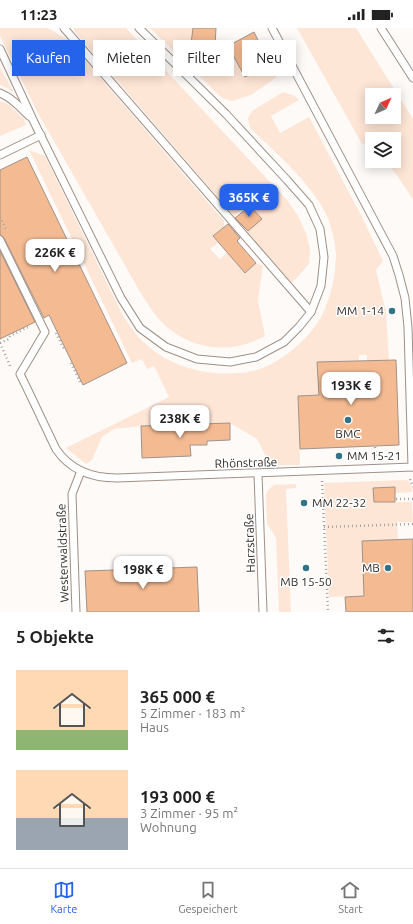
<!DOCTYPE html>
<html lang="de">
<meta charset="utf-8">
<style>
:root{--surface:#fff;--page:#f2f2f2;--text:#222;--muted:#767676;--line:#e0e0e0;--accent:#2563eb}
body{margin:0;font-family:Ubuntu,sans-serif;background:var(--page);color:var(--text);height:100vh;display:flex;flex-direction:column;font-size:15px;white-space:nowrap}
*{box-sizing:border-box;margin:0}
p{font-size:13px;color:var(--muted)}
.icon{flex:none;width:22px;height:22px;fill:none;stroke:currentColor;stroke-width:2;stroke-linecap:round;stroke-linejoin:round}
.map{position:relative;height:584px;overflow:hidden}
.drawer{display:flex;flex-direction:column;background:var(--surface);flex:1}
.drawer>*{flex:none}
.top-card{position:absolute;left:12px;top:12px;width:389px;height:36px;display:flex;gap:8px}
.needle{width:26px;rotate:46deg}
.fabs{position:absolute;left:365px;top:60px;display:grid;gap:8px}
.fabs a{display:grid;place-items:center;width:36px;height:36px;border-radius:0px;background:var(--surface);box-shadow:0 2px 10px #0003;font-size:20px}
.price{position:absolute;translate:-50% -34px;padding:0 9px;border-radius:8px;background:#fff;color:#222;font-size:13px;line-height:26px;filter:drop-shadow(0 1px 2px #0008)}
.price::after{content:'';position:absolute;left:50%;top:24px;width:12px;height:9px;margin-left:-6px;background:inherit;clip-path:polygon(0 0,100% 0,50% 100%)}
.price.on{background:var(--accent);color:#fff}
ul{padding:0;list-style:none}
li{display:flex;align-items:center;gap:12px;height:100px;padding:0 16px}
li span{display:grid;place-items:center;flex:none;width:112px;height:80px;border-radius:0px;color:#555}
li>.icon{margin-inline-start:auto}
span .icon{width:48px;height:48px;fill:#fffc;stroke-width:1}
li b{font-size:17px}
h2{display:flex;justify-content:space-between;align-items:center;height:48px;padding:0 16px;font-size:17px}
.chip{padding:0 14px;border-radius:0px;background:var(--surface);box-shadow:0 2px 10px #0003;font-size:14px;line-height:36px}
.chip.on{background:var(--accent);color:#fff}
.status{display:flex;justify-content:space-between;align-items:center;height:28px;padding:0 20px;background:var(--surface);direction:ltr}
.status svg{height:11px;fill:currentColor}
.tabs{display:flex;justify-content:space-around;align-items:center;height:56px;border-top:1px solid var(--line);background:var(--surface);font-size:11px;color:var(--muted)}
.tabs a{display:grid;justify-items:center;gap:2px}
.tabs .on{color:var(--accent)}
.map>svg:first-child{display:block}
.green{fill:#fee6d6;fill-rule:evenodd}
.building{fill:#f4bb93;stroke:#a19287}
.lines{fill:none;stroke-linecap:round;stroke-linejoin:round}
.lane-casing{stroke:#9f9085;stroke-width:9}
.path{stroke:#a8a3a0;stroke-width:2.5;stroke-dasharray:1 3;stroke-linecap:butt}
.lane{stroke:#fff;stroke-width:7}
.poi-dot{fill:#327486;stroke:#fff;stroke-width:1.5}
.labels{text-anchor:middle;stroke-width:3;stroke-linejoin:round;paint-order:stroke}
.poi-label{font-size:12px;fill:#322c28;stroke:#fff;text-anchor:end}
.street-label{font-size:12px;fill:#322c28;stroke:#fff}
</style>
<div class="status"><b>11:23</b><svg viewBox="0 0 49 12"><path d="M0 12V9h3v3zM5 12V6h3v6zM10 12V3h3v9zM15 12V0h3v12zM26 1h20v11H26zM47 4h2v5h-2z"/></svg></div>
<div class="map">
<svg width="413" height="584" viewBox="0 0 413 584">
<rect width="100%" height="100%" fill="#fefaf8"/>
<g class="green">
<path d="M0 0H48L67 11 224 193V199L213 208 218 215 210 221 220 231 227 225 245 245 256 235 263 238 258 272 265 308C229 328 185 322 157 289 152 283 148 276 143 269L39 87 0 8Z"/>
<polygon points="73,0 126,0 287,172 298,188 306,205 310,221 309,236 292,255 247,204 261,190 248,176 234,188 75,4"/>
<polygon points="150,0 193,0 192,16 215,18 228,18 245,49 270,36 279,34 281,43 274,51 251,67 232,73 222,70"/>
<path d="M297 0H356L413 91V171L387 133H394V111H372V114L362 116ZM372 67H394V89H372Z"/>
<polygon points="0,40 13,63 0,57"/>
<path d="M283 64 295 68 299 72 271 88 280 105 309 89 362 189 383 233 376 242 386 284 389 332 367 333V327H359V333L318 335 319 367 298 368 300 437H274L267 431 257 411 230 395 141 398 114 401 102 409 92 432 86 436 66 420 169 369 154 338 147 341 142 331 132 335 29 122 45 128 123 288C131 299 138 310 148 318 166 334 191 343 215 345 228 346 243 346 257 342 280 335 305 314 318 294 327 281 333 258 335 243 335 238 336 232 336 227 336 218 331 195 326 186 309 153 277 126 250 100L248 90 252 83Z"/>
<polygon points="0,73 9,77 24,91 26,97 0,108"/>
<path d="M407 452C411 456 412 459 412 464L395 465V459L373 460 374 474H412L413 494H397L398 512 364 568 329 569 324 455Z"/>
<polygon points="296,456 296,460 286,461 291,584 279,584 276,510 267,496 266,467 268,462 274,457"/>
</g>
<g class="building">
<polygon points="193,0 216,0 215,18 191,16"/>
<polygon points="254,4 270,36 245,49 228,18"/>
<polygon points="27,129 127,335 83,357 49,287 44,290 4,210 2,208 0,207 0,142"/>
<polygon points="250,178 262,191 248,203 235,190"/>
<polygon points="228,196 240,210 237,213 256,235 245,245 213,208"/>
<polygon points="0,223 35,294 0,311"/>
<polygon points="396,332 399,417 300,421 298,368 319,367 317,334"/>
<polygon points="230,395 230,412 207,413 207,417 190,417 191,428 142,430 141,398"/>
<polygon points="395,459 395,474 374,474 373,460"/>
<polygon points="413,511 413,584 346,584 345,569 364,568 362,513"/>
<polygon points="197,539 199,584 87,584 85,543"/>
</g>
<g class="lines">
<defs>
<g id="lane">
<polyline points="64,0 311,284"/>
<polyline points="272,0 393,228 399,247 405,270 408,299 412,439"/>
<polyline points="381,0 413,50"/>
<polyline points="0,21 34,94 121,270 140,300 166,319 197,331 230,334 256,329 284,314 299,299 311,284 321,258 324,229 320,201 309,177 287,152 226,86 139,0"/>
<path d="M0 65C12 70 20 79 29 88"/>
<polyline points="0,127 41,107"/>
<path d="M0 212 45 304 20 346C28 362 36 379 44 396 48 404 52 413 56 421 70 442 93 450 117 450L413 439"/>
<polyline points="258,446 263,584"/>
<polyline points="76,584 72,466 81,443"/>
</g>
</defs>
<use href="#lane" class="lane-casing"/>
<g class="path">
<polyline points="0,189 7,203"/>
<polyline points="56,305 64,321"/>
<polyline points="0,315 11,340"/>
<polyline points="0,315 9,311 10,308 30,298"/>
<polyline points="71,335 81,356"/>
<polyline points="375,419 376,431"/>
<polyline points="410,451 413,459"/>
<polyline points="322,453 328,584"/>
<polyline points="396,471 413,471"/>
<polyline points="324,499 413,496"/>
</g>
<use href="#lane" class="lane"/>
</g>
<g class="poi-dot">
<circle cx="392" cy="283" r="4"/>
<circle cx="348" cy="392" r="4"/>
<circle cx="339" cy="428" r="4"/>
<circle cx="304" cy="475" r="4"/>
<circle cx="306" cy="540" r="4"/>
<circle cx="388" cy="540" r="4"/>
</g>
<g class="labels">
<g class="poi-label">
<text x="384" y="287">MM 1-14</text>
<text x="348" y="410" text-anchor="middle">BMC</text>
<text x="347" y="432" text-anchor="start">MM 15-21</text>
<text x="312" y="479" text-anchor="start">MM 22-32</text>
<text x="380" y="544">MB</text>
<text x="306" y="558" text-anchor="middle">MB 15-50</text>
</g>
<g class="street-label">
<text transform="translate(246 435) rotate(-2)" y="4">Rhönstraße</text>
<text transform="translate(250 515) rotate(-92)" y="4">Harzstraße</text>
<text transform="translate(63 525) rotate(-92)" y="4">Westerwaldstraße</text>
</g>
</g>
</svg>
<div class="fabs">
<a><svg class="needle" viewBox="-14 -14 28 28"><path d="M0-13l5 13h-10z" fill="#e53935"/><path d="M0 13l5-13h-10z" fill="#767676"/></svg></a>
<a><svg class="icon" aria-label="layers" viewBox="0 0 24 24"><path d="M12 4l9 5-9 5-9-5zM3 14l9 5 9-5"/></svg></a>
</div>
<b class="price on" style="left:249px;top:190px">365K €</b>
<b class="price" style="left:55px;top:245px">226K €</b>
<b class="price" style="left:351px;top:378px">193K €</b>
<b class="price" style="left:180px;top:411px">238K €</b>
<b class="price" style="left:143px;top:562px">198K €</b>
<div class="top-card">
<a class="chip on">Kaufen</a>
<a class="chip">Mieten</a>
<a class="chip">Filter</a>
<a class="chip">Neu</a>
</div>
</div>
<section class="drawer">
<h2>5 Objekte<svg class="icon" aria-label="filters" viewBox="0 0 24 24"><path d="M4 7h16M4 17h16"/><circle cx="9" cy="7" r="2"/><circle cx="15" cy="17" r="2"/></svg></h2>
<ul>
<li><span style="background:linear-gradient(#ffd9b3 75%,#8fb573 0)"><svg class="icon" aria-label="home" viewBox="0 0 24 24"><path d="M3 11l9-7 9 7M6 9v11h12V9"/></svg></span><div><b>365 000 €</b><p>5 Zimmer · 183 m²</p><p>Haus</p></div></li>
<li><span style="background:linear-gradient(#ffd9b3 60%,#9aa5b1 0)"><svg class="icon" aria-label="home" viewBox="0 0 24 24"><path d="M3 11l9-7 9 7M6 9v11h12V9"/></svg></span><div><b>193 000 €</b><p>3 Zimmer · 95 m²</p><p>Wohnung</p></div></li>
</ul>
</section>
<nav class="tabs">
<a class="on"><svg class="icon" aria-label="map" viewBox="0 0 24 24"><path d="M3 6l6-2 6 2 6-2v14l-6 2-6-2-6 2zM9 4v14M15 6v14"/></svg>Karte</a>
<a><svg class="icon" aria-label="saved" viewBox="0 0 24 24"><path d="M7 4h10v16l-5-4-5 4z"/></svg>Gespeichert</a>
<a><svg class="icon" aria-label="home" viewBox="0 0 24 24"><path d="M3 11l9-7 9 7M6 9v11h12V9"/></svg>Start</a>
</nav>
